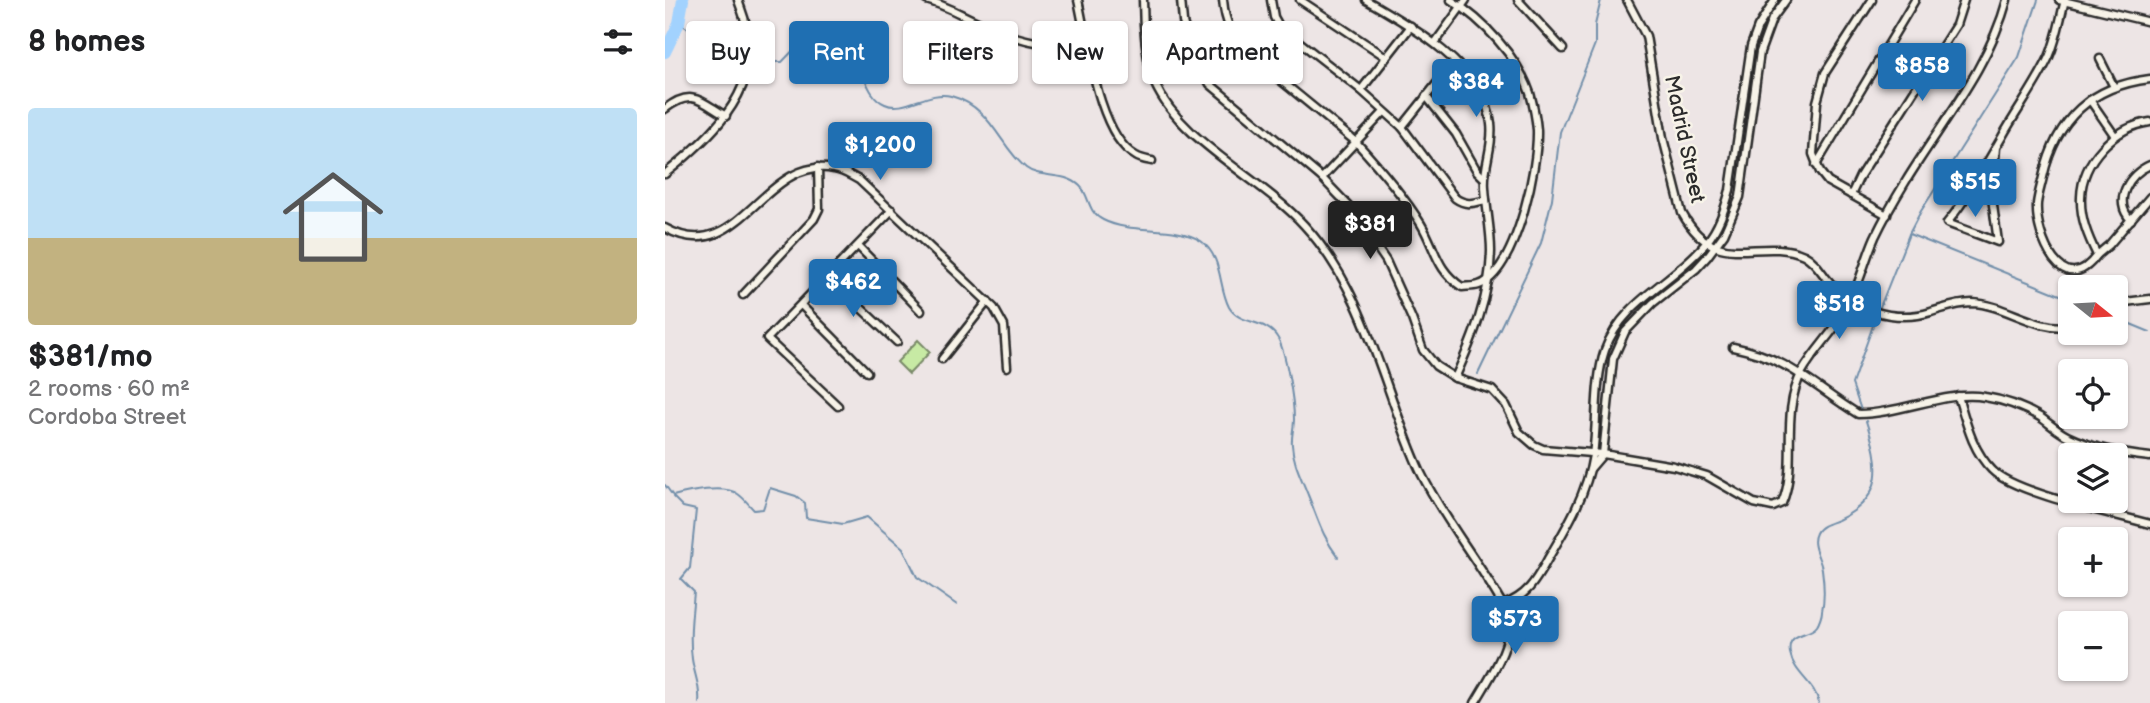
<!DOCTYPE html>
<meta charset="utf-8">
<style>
:root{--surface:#fff;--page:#f2f2f2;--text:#202124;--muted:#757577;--line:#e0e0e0;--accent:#1f6fb2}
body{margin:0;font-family:"Balsamiq Sans",sans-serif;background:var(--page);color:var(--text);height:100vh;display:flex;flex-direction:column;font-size:26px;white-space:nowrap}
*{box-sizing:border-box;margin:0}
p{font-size:23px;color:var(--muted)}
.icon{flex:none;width:38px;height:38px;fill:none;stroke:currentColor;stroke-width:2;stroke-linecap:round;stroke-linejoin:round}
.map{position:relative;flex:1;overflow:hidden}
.sheet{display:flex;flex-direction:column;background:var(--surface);width:665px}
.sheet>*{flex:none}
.hud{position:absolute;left:21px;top:21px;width:665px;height:63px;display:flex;gap:14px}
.needle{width:46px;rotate:108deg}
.fabs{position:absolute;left:1393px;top:275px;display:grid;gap:14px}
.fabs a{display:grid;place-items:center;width:70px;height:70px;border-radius:7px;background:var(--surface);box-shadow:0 2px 5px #0004;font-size:35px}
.price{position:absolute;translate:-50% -60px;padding:0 16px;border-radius:7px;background:var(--accent);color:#fff;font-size:23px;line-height:46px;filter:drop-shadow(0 2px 4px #0008)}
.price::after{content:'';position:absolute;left:50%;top:42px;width:21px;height:16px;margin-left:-10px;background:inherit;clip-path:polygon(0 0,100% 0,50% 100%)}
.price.current{background:#222;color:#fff}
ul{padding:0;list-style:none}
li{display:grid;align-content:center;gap:14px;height:371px;padding:0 28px}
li+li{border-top:2px solid var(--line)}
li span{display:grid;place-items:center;height:217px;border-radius:7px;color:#555}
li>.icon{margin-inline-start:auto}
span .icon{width:126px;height:126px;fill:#fffc;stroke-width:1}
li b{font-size:30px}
h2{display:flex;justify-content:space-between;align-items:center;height:84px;padding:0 28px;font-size:30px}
.chip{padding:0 24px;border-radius:7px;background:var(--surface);box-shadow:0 2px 5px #0004;font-size:24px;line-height:63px}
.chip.current{background:var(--accent);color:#fff}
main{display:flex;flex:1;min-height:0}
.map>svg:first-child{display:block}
.grass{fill:#c7eaa4;stroke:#798a68;stroke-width:2}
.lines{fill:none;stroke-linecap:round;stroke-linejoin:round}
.stream{stroke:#728faa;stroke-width:2}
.river{stroke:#a2d2fe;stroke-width:12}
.minor-casing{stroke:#2b2b2b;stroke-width:11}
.minor{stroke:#f7f3e8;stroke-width:6}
.labels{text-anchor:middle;stroke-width:5;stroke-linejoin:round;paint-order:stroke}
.street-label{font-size:21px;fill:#2b2b2b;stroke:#f7f3e8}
</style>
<main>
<section class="sheet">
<h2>8 homes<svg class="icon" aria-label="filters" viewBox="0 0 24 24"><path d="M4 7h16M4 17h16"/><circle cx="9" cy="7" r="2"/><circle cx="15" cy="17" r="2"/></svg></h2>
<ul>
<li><span style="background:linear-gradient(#bfe0f5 60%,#c2b280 0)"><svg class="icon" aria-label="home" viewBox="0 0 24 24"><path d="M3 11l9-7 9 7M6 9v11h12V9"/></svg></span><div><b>$381/mo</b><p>2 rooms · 60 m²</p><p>Cordoba Street</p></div></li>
</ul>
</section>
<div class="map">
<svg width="1485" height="703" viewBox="0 0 1485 703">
<rect width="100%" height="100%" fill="#ede5e5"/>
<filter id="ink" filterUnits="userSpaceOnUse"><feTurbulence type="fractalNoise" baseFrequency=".0143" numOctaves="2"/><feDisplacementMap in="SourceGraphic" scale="14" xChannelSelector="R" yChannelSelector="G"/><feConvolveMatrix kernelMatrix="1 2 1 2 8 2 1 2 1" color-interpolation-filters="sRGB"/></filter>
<g filter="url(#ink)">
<polygon class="grass" points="253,340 265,352 244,374 232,362"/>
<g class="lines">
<g class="stream">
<polyline points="14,23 43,41 76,54"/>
<path d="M92 58 107 62H117L140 38C154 41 172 43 184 53 200 66 200 96 220 104 239 113 263 90 286 96 327 107 334 146 361 168 375 179 399 171 415 186 425 196 422 212 438 220 467 235 510 224 536 241 558 257 553 286 564 307 574 325 601 319 612 337 621 350 629 402 629 419 629 428 626 437 627 445 628 463 637 479 643 495 653 519 657 536 673 557"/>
<polyline points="1244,234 1405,299"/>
<polyline points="1215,307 1244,234 1256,211 1354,57 1373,0"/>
<polyline points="1451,318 1485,332"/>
<polyline points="813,374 876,243 887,199 895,132 930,44 930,25 936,0"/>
<polyline points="1196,410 1187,384 1211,317"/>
<path d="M0 485 8 496C23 492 59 484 73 494 79 498 84 505 89 510L98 509 105 488 131 496 140 503 141 518 178 524 202 517 238 548 252 577 292 605"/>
<path d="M8 497 18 507 31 510 25 568 16 579 29 592C27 614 24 637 27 659 29 674 36 687 34 703"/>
<path d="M1154 703C1150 683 1129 674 1125 653 1121 631 1144 637 1152 626 1154 623 1157 615 1157 611 1160 597 1159 583 1157 569 1155 557 1145 545 1151 533 1155 525 1166 523 1173 520 1222 497 1215 464 1201 421"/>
</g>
<polyline class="river" points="0,52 14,23 18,0"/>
<defs>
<g id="minor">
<path d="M261 0C281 5 298 16 317 24 351 41 386 47 424 48"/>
<path d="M413 0C422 39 433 136 471 156 475 159 482 160 487 161"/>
<path d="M478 0C478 24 481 62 490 84 516 142 596 178 639 225 703 294 718 391 756 473 780 522 817 565 842 613 852 640 823 680 810 703"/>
<path d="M516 0 518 22 526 51 545 84 657 178 683 205 721 261 747 319 758 350 771 366 790 378 827 390 841 405 854 432 869 445 878 449 938 454 1009 466 1042 476 1089 503 1108 507 1117 503C1134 464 1114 416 1137 372 1150 349 1171 330 1183 307 1194 285 1200 260 1210 237 1219 218 1230 199 1241 181 1277 122 1324 67 1342 0"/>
<path d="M558 0C560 23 567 36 582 53L691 142C714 167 738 195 756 224 771 249 771 270 797 287 807 286 815 287 823 280 853 256 873 168 872 130 871 118 868 104 865 93 852 56 818 20 786 0"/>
<path d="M606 0 609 17 614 26 696 90 737 127 790 198C801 206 809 203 821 200"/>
<polyline points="635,0 721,57"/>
<path d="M701 0C745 25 820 68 826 124 829 146 818 166 820 187 821 208 826 230 826 251 825 296 808 338 790 378"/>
<polyline points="853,0 898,49"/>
<path d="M962 0 981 36 998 138 1017 213C1052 276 1092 235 1139 255 1149 260 1155 270 1161 278 1174 294 1188 305 1208 311 1227 317 1247 318 1266 312 1280 308 1292 303 1307 303 1340 304 1372 332 1405 326"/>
<polyline points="1207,0 1160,73 1152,102 1148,154 1155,172 1163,182 1222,215"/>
<polyline points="1394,0 1485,22"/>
<polyline points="770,43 801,0"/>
<polyline points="1435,59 1449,87"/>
<path d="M1485 79C1426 86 1391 119 1378 177 1376 186 1373 195 1372 204 1370 236 1398 302 1432 255 1423 237 1415 218 1416 197 1417 161 1449 127 1485 122"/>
<polyline points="696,90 746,26"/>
<polyline points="761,96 791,134 812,171 819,178"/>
<polyline points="1425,100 1450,136"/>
<path d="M0 109C27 88 35 101 61 116"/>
<polyline points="737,127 789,62"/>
<path d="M1331 147 1327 198 1333 242 1282 223C1304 196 1320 166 1337 137 1352 110 1371 85 1384 57 1392 39 1395 19 1400 0"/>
<polyline points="1151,165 1250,0"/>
<path d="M0 174C42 140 92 96 84 37 82 24 77 12 73 0"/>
<polyline points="657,178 719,112"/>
<polyline points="1186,195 1195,176 1291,25 1299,0"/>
<path d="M1466 220C1447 201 1464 174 1485 165"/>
<path d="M0 228C75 270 97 155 169 169 178 170 186 176 194 180L329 308 339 326 342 367"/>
<polyline points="193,246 256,311"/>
<polyline points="1432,255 1444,245 1485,197"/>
<polyline points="163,277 232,342"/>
<polyline points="78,295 149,219 154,209 153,167"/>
<polyline points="136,305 202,372"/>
<polyline points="1451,307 1460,302 1485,299"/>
<path d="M1068 347C1126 359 1146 385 1193 414 1235 414 1283 390 1320 397 1340 400 1358 407 1375 417 1384 423 1392 431 1402 436 1427 448 1457 454 1485 457"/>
<polyline points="277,359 323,301"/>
<path d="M1293 396C1301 422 1307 450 1327 470 1349 493 1449 514 1485 524"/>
<polyline points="173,406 102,339 227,210"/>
<polyline points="926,468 938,454 948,359 960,332 988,303 1031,269 1042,257 1059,234 1075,197 1095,52 1107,19 1121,0"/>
<path d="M838 605C864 595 871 580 884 557 903 525 922 493 928 455 933 420 929 383 940 350 957 301 1010 281 1041 243 1054 228 1060 208 1065 190L1086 46 1093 27 1110 0"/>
</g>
</defs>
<use href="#minor" class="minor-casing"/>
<use href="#minor" class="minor"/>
</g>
</g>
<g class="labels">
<g class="street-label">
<text transform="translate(1020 139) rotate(78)" y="7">Madrid Street</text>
</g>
</g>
</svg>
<div class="fabs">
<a><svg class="needle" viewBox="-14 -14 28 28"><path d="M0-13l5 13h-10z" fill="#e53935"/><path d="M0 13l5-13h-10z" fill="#757577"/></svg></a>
<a><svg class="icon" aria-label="locate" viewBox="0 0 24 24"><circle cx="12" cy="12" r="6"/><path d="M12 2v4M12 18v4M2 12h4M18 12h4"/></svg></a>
<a><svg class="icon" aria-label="layers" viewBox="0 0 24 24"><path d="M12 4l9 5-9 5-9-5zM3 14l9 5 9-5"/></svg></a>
<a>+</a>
<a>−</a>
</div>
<b class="price" style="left:1257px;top:103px">$858</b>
<b class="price" style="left:811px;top:119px">$384</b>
<b class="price" style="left:215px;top:182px">$1,200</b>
<b class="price" style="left:1310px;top:219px">$515</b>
<b class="price current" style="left:705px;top:261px">$381</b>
<b class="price" style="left:188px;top:319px">$462</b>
<b class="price" style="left:1174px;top:341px">$518</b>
<b class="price" style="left:850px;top:656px">$573</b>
<div class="hud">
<a class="chip">Buy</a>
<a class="chip current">Rent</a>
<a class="chip">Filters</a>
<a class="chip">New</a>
<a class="chip">Apartment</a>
</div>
</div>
</main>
